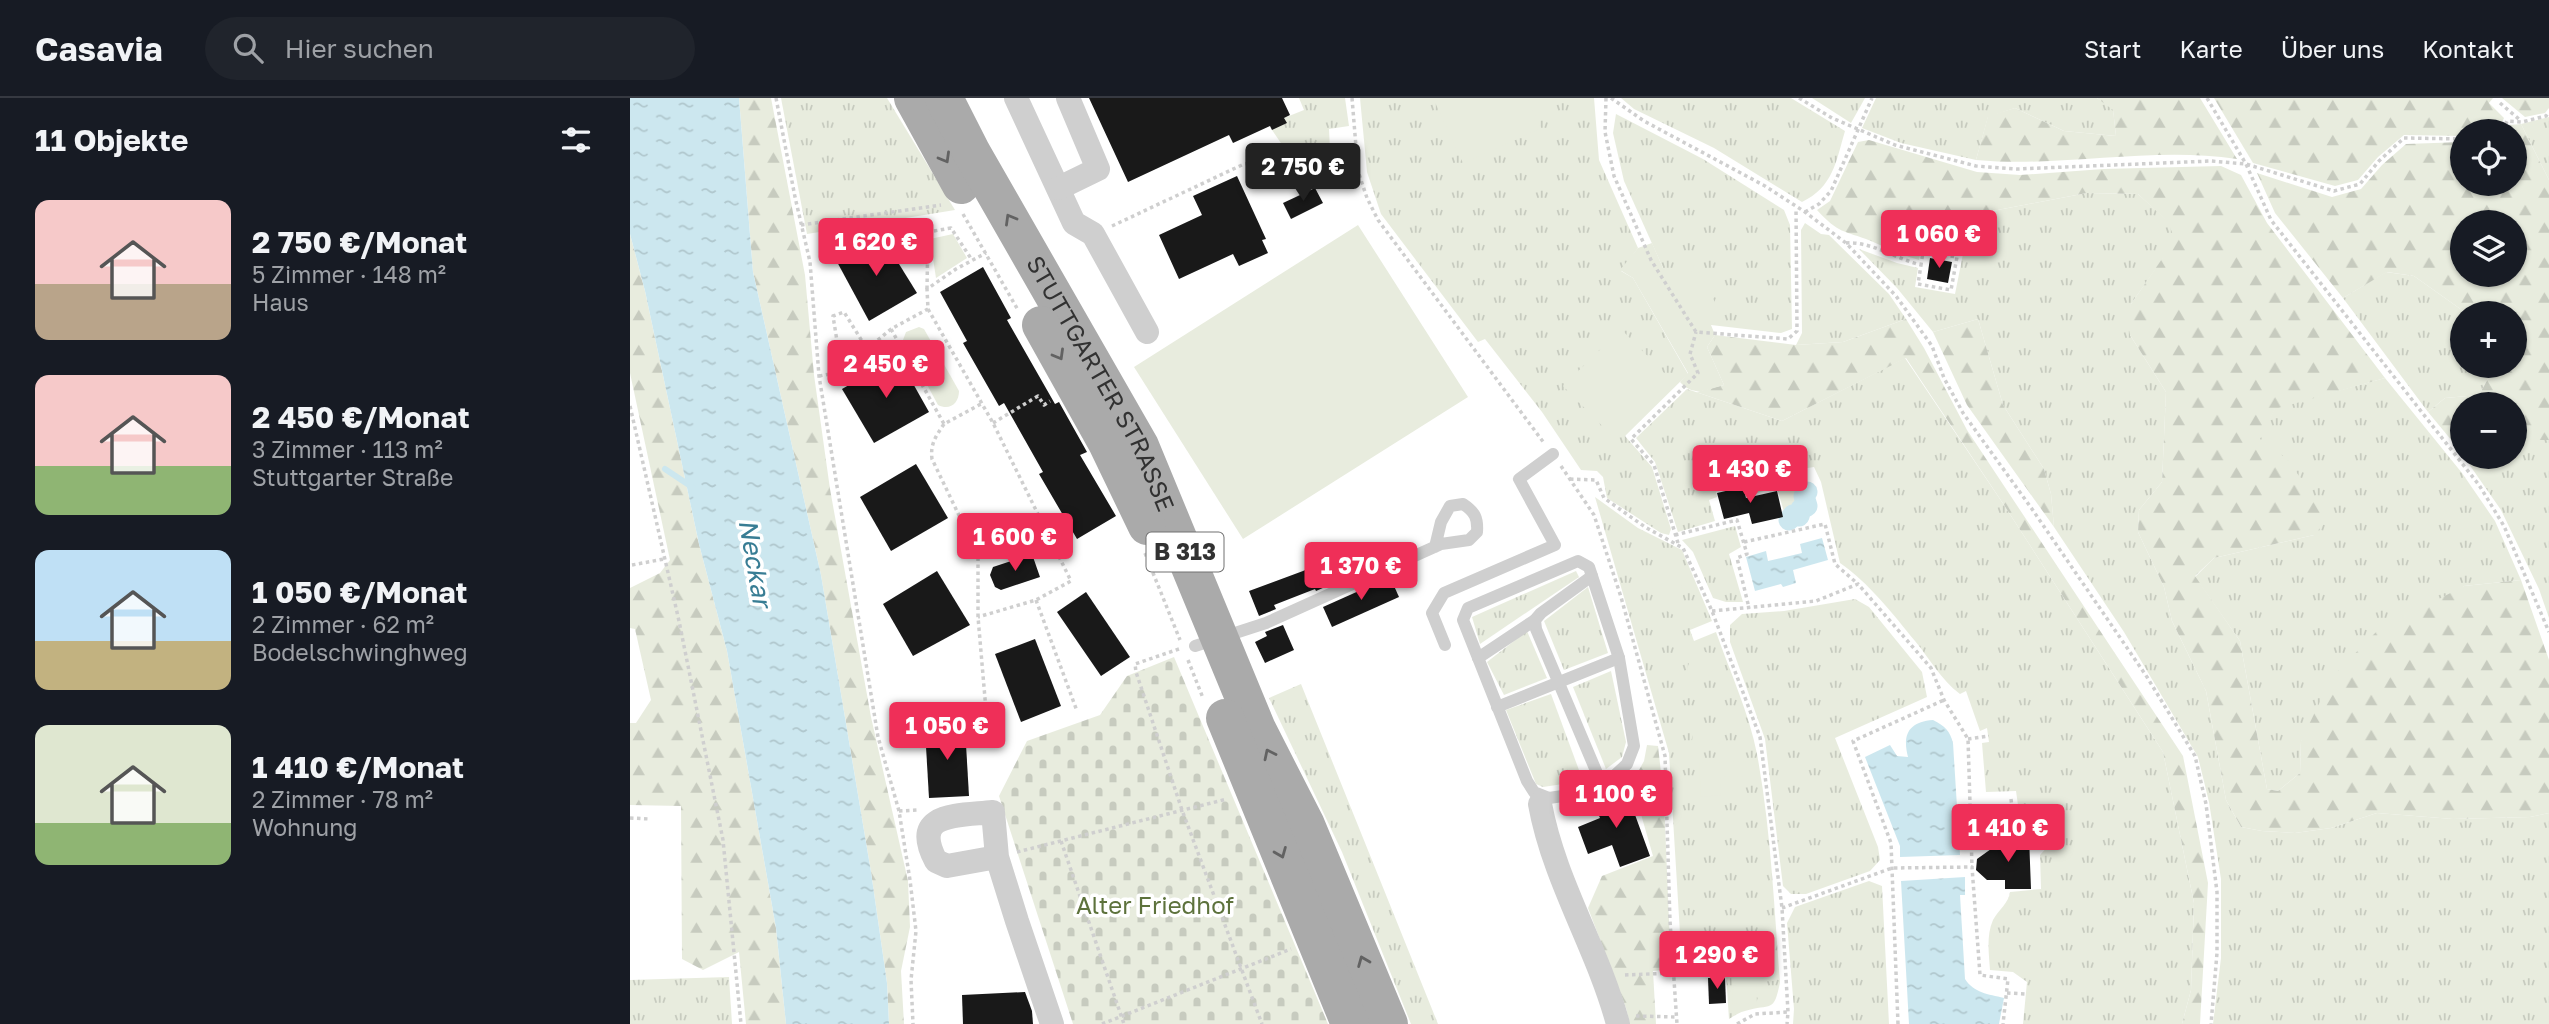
<!DOCTYPE html>
<html lang="de">
<meta charset="utf-8">
<style>
:root{--surface:#171b24;--page:#20242c;--text:#f1f3f6;--muted:#9ea1a6;--line:#363941;--accent:#ef2f58}
body{margin:0;font-family:"Golos Text",sans-serif;background:var(--page);color:var(--text);height:100vh;display:flex;flex-direction:column;font-size:26px;white-space:nowrap}
*{box-sizing:border-box;margin:0}
p{font-size:23px;color:var(--muted)}
.icon{flex:none;width:38px;height:38px;fill:none;stroke:currentColor;stroke-width:2;stroke-linecap:round;stroke-linejoin:round}
.map{position:relative;flex:1;overflow:hidden}
.drawer{display:flex;flex-direction:column;background:var(--surface);width:630px}
.drawer>*{flex:none}
.fabs{position:absolute;left:1820px;top:21px;display:grid;gap:14px}
.fabs a{display:grid;place-items:center;width:77px;height:77px;border-radius:50%;background:var(--surface);box-shadow:0 2px 5px #0004;font-size:35px}
.price{position:absolute;translate:-50% -60px;padding:0 16px;border-radius:7px;background:var(--accent);color:#fff;font-size:23px;line-height:46px;filter:drop-shadow(0 2px 4px #0008)}
.price::after{content:'';position:absolute;left:50%;top:42px;width:21px;height:16px;margin-left:-10px;background:inherit;clip-path:polygon(0 0,100% 0,50% 100%)}
.price.active{background:#222;color:#fff}
ul{padding:0;list-style:none}
li{display:flex;align-items:center;gap:21px;height:175px;padding:0 35px}
li span{display:grid;place-items:center;flex:none;width:196px;height:140px;border-radius:14px;color:#555}
li>.icon{margin-inline-start:auto}
span .icon{width:84px;height:84px;fill:#fffc;stroke-width:1}
li b{font-size:30px}
h2{display:flex;justify-content:space-between;align-items:center;height:84px;padding:0 35px;font-size:30px}
header{display:flex;align-items:center;gap:42px;box-sizing:border-box;height:98px;padding:0 35px;background:var(--surface);border-bottom:2px solid var(--line)}
header strong{font-size:33px}
nav{display:flex;gap:38px;margin-inline-start:auto;font-size:24px}
.search{width:490px;height:63px;background:var(--page);display:flex;align-items:center;gap:18px;box-sizing:border-box;padding:0 24px;border-radius:38px;color:var(--muted);font-size:26px}
main{display:flex;flex:1;min-height:0}
.map>svg:first-child{display:block}
.grass{fill:url(#grass-tufts)}
.forest{fill:url(#forest-firs);fill-rule:evenodd}
.cemetery{fill:url(#cemetery-stones)}
.park{fill:#e8ecde}
.water{fill:url(#water-ripples)}
.lines{fill:none;stroke-linecap:round;stroke-linejoin:round}
.stream{stroke:#cce7ef;stroke-width:6}
.canal{stroke:#cce7ef;stroke-width:21}
.building{fill:#191919}
.path{stroke:#cfcfcf;stroke-width:3.5;stroke-dasharray:3.5 3.5;stroke-linecap:butt}
.lane{stroke:#cfcfcf;stroke-width:12}
.street{stroke:#cfcfcf;stroke-width:24}
.primary{stroke:#aaa;stroke-width:38}
.oneway{stroke:#626262}
.labels{text-anchor:middle;stroke-width:7;stroke-linejoin:round;paint-order:stroke}
.shield{fill:#fff;stroke:#707070;stroke-width:2}
.shield-label{font-size:23px;font-weight:bold;fill:#323232}
.street-label{font-size:24px;fill:#323232;stroke:#fff}
.park-label{font-size:24px;fill:#5d723c;stroke:#fff}
.water-label{font-size:26px;font-style:italic;fill:#387d94;stroke:#fff}
</style>
<header>
<strong>Casavia</strong>
<div class="search"><svg class="icon" aria-label="search" viewBox="0 0 24 24"><circle cx="10" cy="10" r="6"/><path d="M15 15l6 6"/></svg>Hier suchen</div>
<nav><a>Start</a><a>Karte</a><a>Über uns</a><a>Kontakt</a></nav>
</header>
<main>
<section class="drawer">
<h2>11 Objekte<svg class="icon" aria-label="filters" viewBox="0 0 24 24"><path d="M4 7h16M4 17h16"/><circle cx="9" cy="7" r="2"/><circle cx="15" cy="17" r="2"/></svg></h2>
<ul>
<li><span style="background:linear-gradient(#f6c9c9 60%,#b9a48a 0)"><svg class="icon" aria-label="home" viewBox="0 0 24 24"><path d="M3 11l9-7 9 7M6 9v11h12V9"/></svg></span><div><b>2 750 €/Monat</b><p>5 Zimmer · 148 m²</p><p>Haus</p></div></li>
<li><span style="background:linear-gradient(#f6c9c9 65%,#8fb573 0)"><svg class="icon" aria-label="home" viewBox="0 0 24 24"><path d="M3 11l9-7 9 7M6 9v11h12V9"/></svg></span><div><b>2 450 €/Monat</b><p>3 Zimmer · 113 m²</p><p>Stuttgarter Straße</p></div></li>
<li><span style="background:linear-gradient(#bfe0f5 65%,#c2b280 0)"><svg class="icon" aria-label="home" viewBox="0 0 24 24"><path d="M3 11l9-7 9 7M6 9v11h12V9"/></svg></span><div><b>1 050 €/Monat</b><p>2 Zimmer · 62 m²</p><p>Bodelschwinghweg</p></div></li>
<li><span style="background:linear-gradient(#dfe7d0 70%,#8fb573 0)"><svg class="icon" aria-label="home" viewBox="0 0 24 24"><path d="M3 11l9-7 9 7M6 9v11h12V9"/></svg></span><div><b>1 410 €/Monat</b><p>2 Zimmer · 78 m²</p><p>Wohnung</p></div></li>
</ul>
</section>
<div class="map">
<svg width="1919" height="926" viewBox="0 0 1919 926">
<defs>
<pattern id="grass-tufts" width="24" height="20" patternUnits="userSpaceOnUse" patternTransform="scale(1.75)"><rect width="24" height="20" fill="#e8ecde"/><path d="M3 7l-1-3M5 7V3M7 7l1-3M15 17l-1-3M17 17v-4M19 17l1-3" fill="none" stroke="#c7cbbf"/></pattern>
<pattern id="forest-firs" width="22" height="20" patternUnits="userSpaceOnUse" patternTransform="scale(1.75)"><rect width="22" height="20" fill="#e8ecde"/><path d="M5 1l3.5 6h-7zM16 11l3.5 6h-7z" fill="#c7cbbf"/></pattern>
<pattern id="cemetery-stones" width="16" height="16" patternUnits="userSpaceOnUse" patternTransform="scale(1.75)"><rect width="16" height="16" fill="#e8ecde"/><path d="M2 7V4a2 2 0 0 1 4 0v3zM10 15v-3a2 2 0 0 1 4 0v3z" fill="#c7cbbf"/></pattern>
<pattern id="water-ripples" width="26" height="14" patternUnits="userSpaceOnUse" patternTransform="scale(1.75)"><rect width="26" height="14" fill="#cce7ef"/><path d="M2 4q2-2 4 0t4 0M15 11q2-2 4 0t4 0" fill="none" stroke="#b0c7cd"/></pattern>
</defs>
<rect width="100%" height="100%" fill="#fff"/>
<g class="grass">
<polygon points="151,0 257,0 325,112 177,136"/>
<path d="M669 0H715L719 28 699 31 700 52H719C707 70 675 57 657 54L642 32 656 25 654 20 674 12Z"/>
<polygon points="730,0 964,0 969,62 1008,150 991,173 1003,180 1058,276 995,338 1022,369 1041,431 1039,437 1031,435 977,400 973,379 967,373 951,372 912,314 855,241 848,244 751,116 737,74"/>
<path d="M991 0H1161L1215 33C1206 64 1203 89 1172 104L1084 50 1004 11Z"/>
<polygon points="1182,0 1235,0 1221,25"/>
<polygon points="1246,0 1467,0 1483,11 1486,38 1434,33 1385,10 1358,19 1346,62 1271,45 1232,30"/>
<polygon points="986,16 1073,61 1154,112 1160,127 1162,231 1151,235 1081,227 1033,170 994,83 983,35"/>
<polygon points="1919,19 1919,82 1891,26"/>
<polygon points="1457,95 1508,96 1539,124 1546,142 1501,206 1500,237 1536,294 1532,384 1509,412 1508,434 1534,489 1542,523 1576,593 1596,702 1611,729 1632,733 1665,735 1701,730 1747,715 1823,721 1900,719 1919,715 1919,926 1583,926 1591,860 1591,781 1579,704 1568,659 1494,534 1424,429 1421,396 1414,371 1373,307 1348,221 1303,234 1267,190 1229,151 1267,165 1288,170 1285,189 1325,196 1333,156 1302,150 1331,119"/>
<polygon points="1175,125 1191,136 1199,137 1259,196 1276,221 1213,244 1166,247 1172,235 1171,132"/>
<polygon points="1756,174 1784,178 1836,215 1832,215 1832,268 1865,268 1849,297 1815,300 1798,314 1713,200"/>
<path d="M1275 260 1374 407 1533 654 1564 805 1561 892 1552 926H1393L1397 884 1383 874 1360 872C1359 856 1356 838 1363 822 1368 812 1379 805 1380 794L1411 791 1410 757 1419 747 1417 727 1410 724 1406 712 1388 707 1386 693 1356 694 1352 645 1359 644 1357 630 1350 633 1336 593 1330 596C1311 582 1300 561 1285 543 1263 516 1238 484 1210 465L1191 384 1184 369 1165 372 1170 405 1154 414 1147 390 1118 397 1115 386 1086 394 1087 399 1079 402 1085 423 1048 434 1025 364 1006 340 1057 291 1152 323Z"/>
<polygon points="1755,280 1832,375 1865,423 1891,482 1834,488 1671,643 1670,675 1648,693 1637,691 1610,543 1565,479 1584,460 1684,437 1657,362 1629,341 1645,310"/>
<polygon points="1885,342 1919,342 1919,520 1909,491 1871,412 1834,359 1885,359"/>
<path d="M965 399 1008 430 1052 452 1082 523 1060 532 1064 543 1086 534C1100 574 1119 615 1127 656 1141 731 1144 809 1150 884 1144 916 1141 905 1115 913 1110 914 1104 918 1099 921L1096 876 1057 877 1052 868 1039 655Z"/>
<polygon points="1105,428 1111,449 1099,456 1113,504 1096,504 1083,500 1063,454 1052,442"/>
<polygon points="946,473 949,479 850,546 842,519"/>
<polygon points="958,489 978,555 934,572 914,523"/>
<polygon points="1225,501 1239,509 1292,574 1297,599 1205,640 1248,749 1250,762 1240,773 1176,796 1161,796 1153,788 1135,641 1100,544 1100,527 1112,516 1154,513"/>
<polygon points="897,533 917,580 874,597 857,564"/>
<polygon points="981,573 996,644 992,659 976,671 943,589"/>
<polygon points="671,586 808,926 781,926 712,754 639,600"/>
<polygon points="921,596 953,683 913,689 906,686 876,612"/>
<polygon points="1239,783 1252,788 1259,926 1163,926 1164,911 1157,825 1165,809"/>
<polygon points="99,879 102,926 0,926 0,882"/>
</g>
<g class="forest">
<polygon points="109,0 141,0 175,177 184,277 200,391 241,619 278,783 280,829 271,873 274,926 259,926 257,885 241,774 191,477 123,174"/>
<path d="M1467 0H1570L1607 61C1520 48 1433 70 1346 62L1358 18 1385 10 1434 33 1486 38 1483 12Z"/>
<polygon points="1584,0 1863,0 1859,5 1874,20 1868,33 1832,33 1832,38 1774,37 1748,59 1728,82 1705,88 1623,65"/>
<polygon points="1872,0 1919,0 1919,10 1915,15 1895,19"/>
<path d="M1891 26 1919 82V342H1885V306H1832V355L1798 314 1815 300 1849 297 1865 268H1885V215H1836L1784 178 1757 174 1713 200 1645 115 1627 75 1702 99 1731 91 1752 67 1776 46 1832 44V86H1885V33H1876L1879 27ZM1832 124H1885V177H1832Z"/>
<path d="M1239 42 1347 74 1390 77 1473 71 1591 68 1611 77 1637 125 1755 280 1645 311 1630 341 1657 361 1699 420 1684 437 1584 460 1565 478 1610 543 1637 691 1648 693 1670 675 1671 643 1702 579 1747 533 1834 488 1891 482 1919 562V715L1900 719 1823 721 1747 715 1701 730 1665 735 1632 733 1611 729 1596 702 1576 593 1542 523 1534 489 1508 434 1509 412 1532 384 1536 294 1500 237 1497 222 1501 206 1545 142 1538 124 1508 96 1457 95 1331 119 1302 150 1292 148 1289 162C1272 157 1257 150 1241 143 1213 132 1209 136 1187 112L1200 103 1228 44Z"/>
<polygon points="0,136 15,193 69,446 97,553 146,830 156,926 116,926 109,854 73,872 52,861 51,708 0,707 0,625 6,625 21,602 5,531 0,530 0,490 30,475 40,462 0,275"/>
<polygon points="1276,221 1294,250 1337,332 1553,658 1578,785 1570,926 1552,926 1561,892 1564,805 1533,654 1374,407 1276,260 1152,323 1066,294 1094,287 1077,249 1085,237 1166,247 1213,244"/>
<polygon points="1348,221 1373,307 1414,371 1421,396 1424,429 1337,307 1303,234"/>
<polygon points="1017,647 1028,648 1034,701 1041,871 1023,873 1026,926 1000,926 996,910 958,810 972,778 1023,758 1002,685 1014,663"/>
</g>
<polygon class="cemetery" points="544,559 698,926 443,926 369,698 397,643 470,617 497,578"/>
<g class="park">
<polygon points="803,0 897,0 911,30 833,65"/>
<polygon points="728,127 838,299 613,441 504,269"/>
<polygon points="323,136 337,160 306,180 300,141"/>
<path d="M1022 145 1033 170 1070 175 1092 218 1081 227 1085 237 1077 249 1094 287C1077 292 1063 299 1050 284L1058 275 1003 180 990 172 1008 150Z"/>
<path d="M289 229 294 231 329 293C329 305 320 313 308 307L273 242 276 234Z"/>
<polygon points="991,231 1040,281 982,338 933,288"/>
<path d="M1031 465 1045 469C1052 483 1058 506 1046 518 1025 509 1019 493 1022 471Z"/>
<path d="M1070 552 1078 555 1085 563C1083 578 1077 580 1063 584L1057 571 1062 556Z"/>
<path d="M1083 627 1091 630 1093 633C1095 651 1077 649 1065 647L1062 643 1063 635 1072 629Z"/>
<polygon points="1117,663 1117,678 1090,679 1091,697 1071,699 1069,665"/>
<polygon points="1143,857 1145,883 1126,884 1127,905 1103,906 1101,872 1126,870 1125,858"/>
</g>
<g class="water">
<polygon points="0,0 109,0 123,174 191,477 241,774 257,885 259,926 156,926 146,830 97,553 69,446 15,193 0,136"/>
<polygon points="1192,440 1198,462 1163,472 1166,485 1153,489 1151,486 1125,493 1116,459 1136,453 1138,463 1172,455 1170,446"/>
<path d="M1303 622C1315 628 1320 633 1323 645L1330 757 1270 759V748L1235 659 1260 647 1267 658 1278 659C1272 636 1279 624 1303 622Z"/>
<path d="M1335 779V797H1330L1335 881C1344 895 1358 896 1374 900L1369 926H1279L1271 783Z"/>
</g>
<g class="lines">
<polyline class="stream" points="35,371 62,389"/>
<polyline class="canal" points="1159,422 1163,417 1169,418 1171,411 1177,408 1174,398 1177,394"/>
</g>
<g class="building">
<polygon points="459,0 652,0 660,17 654,20 657,25 642,32 640,28 603,45 599,37 498,84"/>
<polygon points="607,78 636,141 632,142 638,155 609,168 603,156 549,181 529,137 572,117 563,98"/>
<polygon points="685,90 693,105 661,121 653,105"/>
<polygon points="251,137 287,195 239,223 206,162"/>
<polygon points="1300,160 1322,164 1318,185 1297,181"/>
<polygon points="353,169 381,220 377,222 425,306 429,304 457,354 450,357 486,418 447,441 409,376 413,374 374,305 369,308 333,245 337,243 310,194"/>
<polygon points="268,259 299,314 244,345 212,291"/>
<polygon points="286,366 318,420 261,453 230,399"/>
<polygon points="1113,389 1116,400 1147,393 1153,419 1122,426 1119,415 1094,421 1087,395"/>
<polygon points="721,451 731,473 686,493 685,491 644,507 646,511 629,518 619,493 673,473"/>
<polygon points="402,456 410,479 371,492 365,489 360,477 363,469"/>
<polygon points="307,473 340,527 283,558 253,506"/>
<polygon points="760,479 769,499 702,529 693,509"/>
<polygon points="456,494 500,559 471,578 427,514"/>
<polygon points="653,527 664,552 635,565 625,544 637,538 635,534"/>
<polygon points="405,541 431,608 391,624 365,556"/>
<polygon points="335,629 339,698 299,700 295,631"/>
<polygon points="996,692 1020,758 990,769 982,747 958,756 948,729 970,720 963,704"/>
<polygon points="1399,739 1401,791 1375,791 1375,782 1357,782 1346,772 1347,761 1361,751 1373,751 1373,740"/>
<polygon points="1078,880 1095,880 1096,905 1079,906"/>
<polygon points="395,894 402,913 403,926 333,926 332,897"/>
</g>
<g class="lines">
<g class="path">
<polyline points="146,0 165,99 180,164 189,278 248,639 269,713 280,782 286,833 281,882 283,926"/>
<polyline points="722,0 728,73 737,100 748,122 914,345"/>
<polyline points="976,0 975,34 984,78 1021,162 1066,234 1158,241 1167,233 1166,110"/>
<polyline points="981,0 1014,23 1135,88 1175,114 1216,145 1266,198 1302,248 1314,280 1333,315 1402,411 1517,579 1565,658 1576,706 1587,794 1587,855 1581,926"/>
<polyline points="1169,0 1202,20 1265,47 1346,68 1387,71 1581,63 1616,66 1704,93 1730,86 1749,63 1774,40 1832,41"/>
<polyline points="1577,0 1616,66 1641,122 1849,387 1874,428 1919,534"/>
<polyline points="1870,5 1890,22"/>
<polyline points="1873,33 1877,23 1892,24 1916,18 1919,14"/>
<polyline points="1175,114 1189,106 1201,93 1242,0"/>
<polyline points="333,116 388,212"/>
<polyline points="171,127 311,107"/>
<polyline points="482,128 614,66 646,62 728,73"/>
<path d="M1216 145C1241 143 1266 161 1291 167L1288 186 1321 192 1327 159 1293 154 1291 167"/>
<polyline points="297,191 298,134 321,130 342,162"/>
<polyline points="298,211 363,325 441,483 406,502 348,519"/>
<polyline points="261,231 314,326 351,306"/>
<polyline points="212,274 203,218 214,214 237,251 261,231 298,211 297,191 326,171 356,155"/>
<polyline points="189,278 212,274 237,251"/>
<polyline points="0,308 49,523 93,742 111,926"/>
<polyline points="363,325 408,298 414,307 420,303"/>
<path d="M314 326C306 338 300 346 302 361L348 457V519L359 647"/>
<polyline points="931,368 964,417 991,499 1035,658 1040,823 1047,926"/>
<polyline points="940,381 966,382 974,400 1015,429 1053,450 1082,513 1130,639 1152,810 1158,914 1157,926"/>
<polyline points="1045,437 1107,422 1117,456 1107,460 1119,510"/>
<polyline points="1114,444 1195,426 1205,466 1228,486"/>
<polyline points="1048,445 1024,367 1001,341 1068,275 1060,256 1066,234"/>
<polyline points="515,455 550,542"/>
<polyline points="2,467 34,461"/>
<polyline points="406,502 447,613"/>
<polyline points="1082,513 1186,503 1228,486 1301,570 1314,602 1338,641 1342,769"/>
<polyline points="549,551 505,566 506,574 552,712 632,926"/>
<polyline points="558,562 573,600"/>
<polyline points="1338,641 1359,638"/>
<polyline points="1381,701 1382,709 1394,716 1404,717 1403,734"/>
<polyline points="269,713 288,712"/>
<polyline points="0,720 20,721"/>
<polyline points="1341,735 1418,733"/>
<polyline points="431,743 494,926"/>
<polyline points="387,754 597,701"/>
<polyline points="1152,810 1262,770 1342,769 1350,877 1378,881 1373,926"/>
<polyline points="995,877 1043,875"/>
<polyline points="1377,895 1396,896"/>
<polyline points="1006,918 1046,919"/>
<polyline points="472,926 661,851"/>
<polyline points="1107,926 1125,916 1158,914"/>
<polyline points="1268,926 1261,745 1223,643 1314,602"/>
</g>
<g class="lane">
<polygon points="948,463 959,469 989,560 1004,648 997,666 983,679 972,687 953,695 919,700 904,694 897,683 833,522 838,510"/>
<polyline points="962,478 911,515 905,522 906,531 972,687"/>
<polyline points="815,547 802,515 814,495 925,447 889,381 923,356"/>
<path d="M565 548 636 525 811 446 839 442 847 434C848 420 845 414 833 406L820 408 811 424 805 449"/>
<polyline points="848,560 905,522"/>
<polyline points="867,609 989,560"/>
</g>
<g class="street">
<polyline points="386,0 444,125 463,136 517,234"/>
<polyline points="429,90 468,71 438,0"/>
<path d="M910 706C924 783 968 851 988 926"/>
<path d="M367 759 317 768 306 763C280 714 327 718 363 714L367 759 387 823 422 926"/>
</g>
<g class="primary">
<polyline points="283,0 331,87"/>
<path id="s1" d="M314 0 342 55 510 348 627 631 676 727 759 926"/>
<polyline points="411,227 477,345 517,428"/>
<polyline points="595,620 720,926"/>
</g>
</g>
<defs><path id="oneway-chevron" d="M-2-3.5L2.5 0L-2 3.5" fill="none" stroke-width="1.6" stroke-linecap="round" stroke-linejoin="round" transform="scale(1.75)"/></defs>
<g class="oneway">
<use href="#oneway-chevron" transform="translate(315 60) rotate(60)"/>
<use href="#oneway-chevron" transform="translate(380 121) rotate(-120)"/>
<use href="#oneway-chevron" transform="translate(429 257) rotate(60)"/>
<use href="#oneway-chevron" transform="translate(639 656) rotate(-116)"/>
<use href="#oneway-chevron" transform="translate(651 755) rotate(68)"/>
<use href="#oneway-chevron" transform="translate(733 863) rotate(-112)"/>
</g>
<g class="labels">
<rect class="shield" x="516.5" y="434.5" width="77" height="39" rx="5"/>
<g class="shield-label">
<text x="555" y="462">B 313</text>
</g>
<g class="street-label">
<text dy="8" stroke="none"><textPath href="#s1" startOffset="326">STUTTGARTER STRASSE</textPath></text>
</g>
<g class="park-label">
<text x="525" y="816">Alter Friedhof</text>
</g>
<g class="water-label">
<text transform="translate(125 465) rotate(80)" y="9">Neckar</text>
</g>
</g>
</svg>
<div class="fabs">
<a><svg class="icon" aria-label="locate" viewBox="0 0 24 24"><circle cx="12" cy="12" r="6"/><path d="M12 2v4M12 18v4M2 12h4M18 12h4"/></svg></a>
<a><svg class="icon" aria-label="layers" viewBox="0 0 24 24"><path d="M12 4l9 5-9 5-9-5zM3 14l9 5 9-5"/></svg></a>
<a>+</a>
<a>−</a>
</div>
<b class="price active" style="left:673px;top:105px">2 750 €</b>
<b class="price" style="left:1309px;top:172px">1 060 €</b>
<b class="price" style="left:246px;top:180px">1 620 €</b>
<b class="price" style="left:256px;top:302px">2 450 €</b>
<b class="price" style="left:1120px;top:407px">1 430 €</b>
<b class="price" style="left:385px;top:475px">1 600 €</b>
<b class="price" style="left:731px;top:504px">1 370 €</b>
<b class="price" style="left:317px;top:664px">1 050 €</b>
<b class="price" style="left:986px;top:732px">1 100 €</b>
<b class="price" style="left:1378px;top:766px">1 410 €</b>
<b class="price" style="left:1087px;top:893px">1 290 €</b>
</div>
</main>
